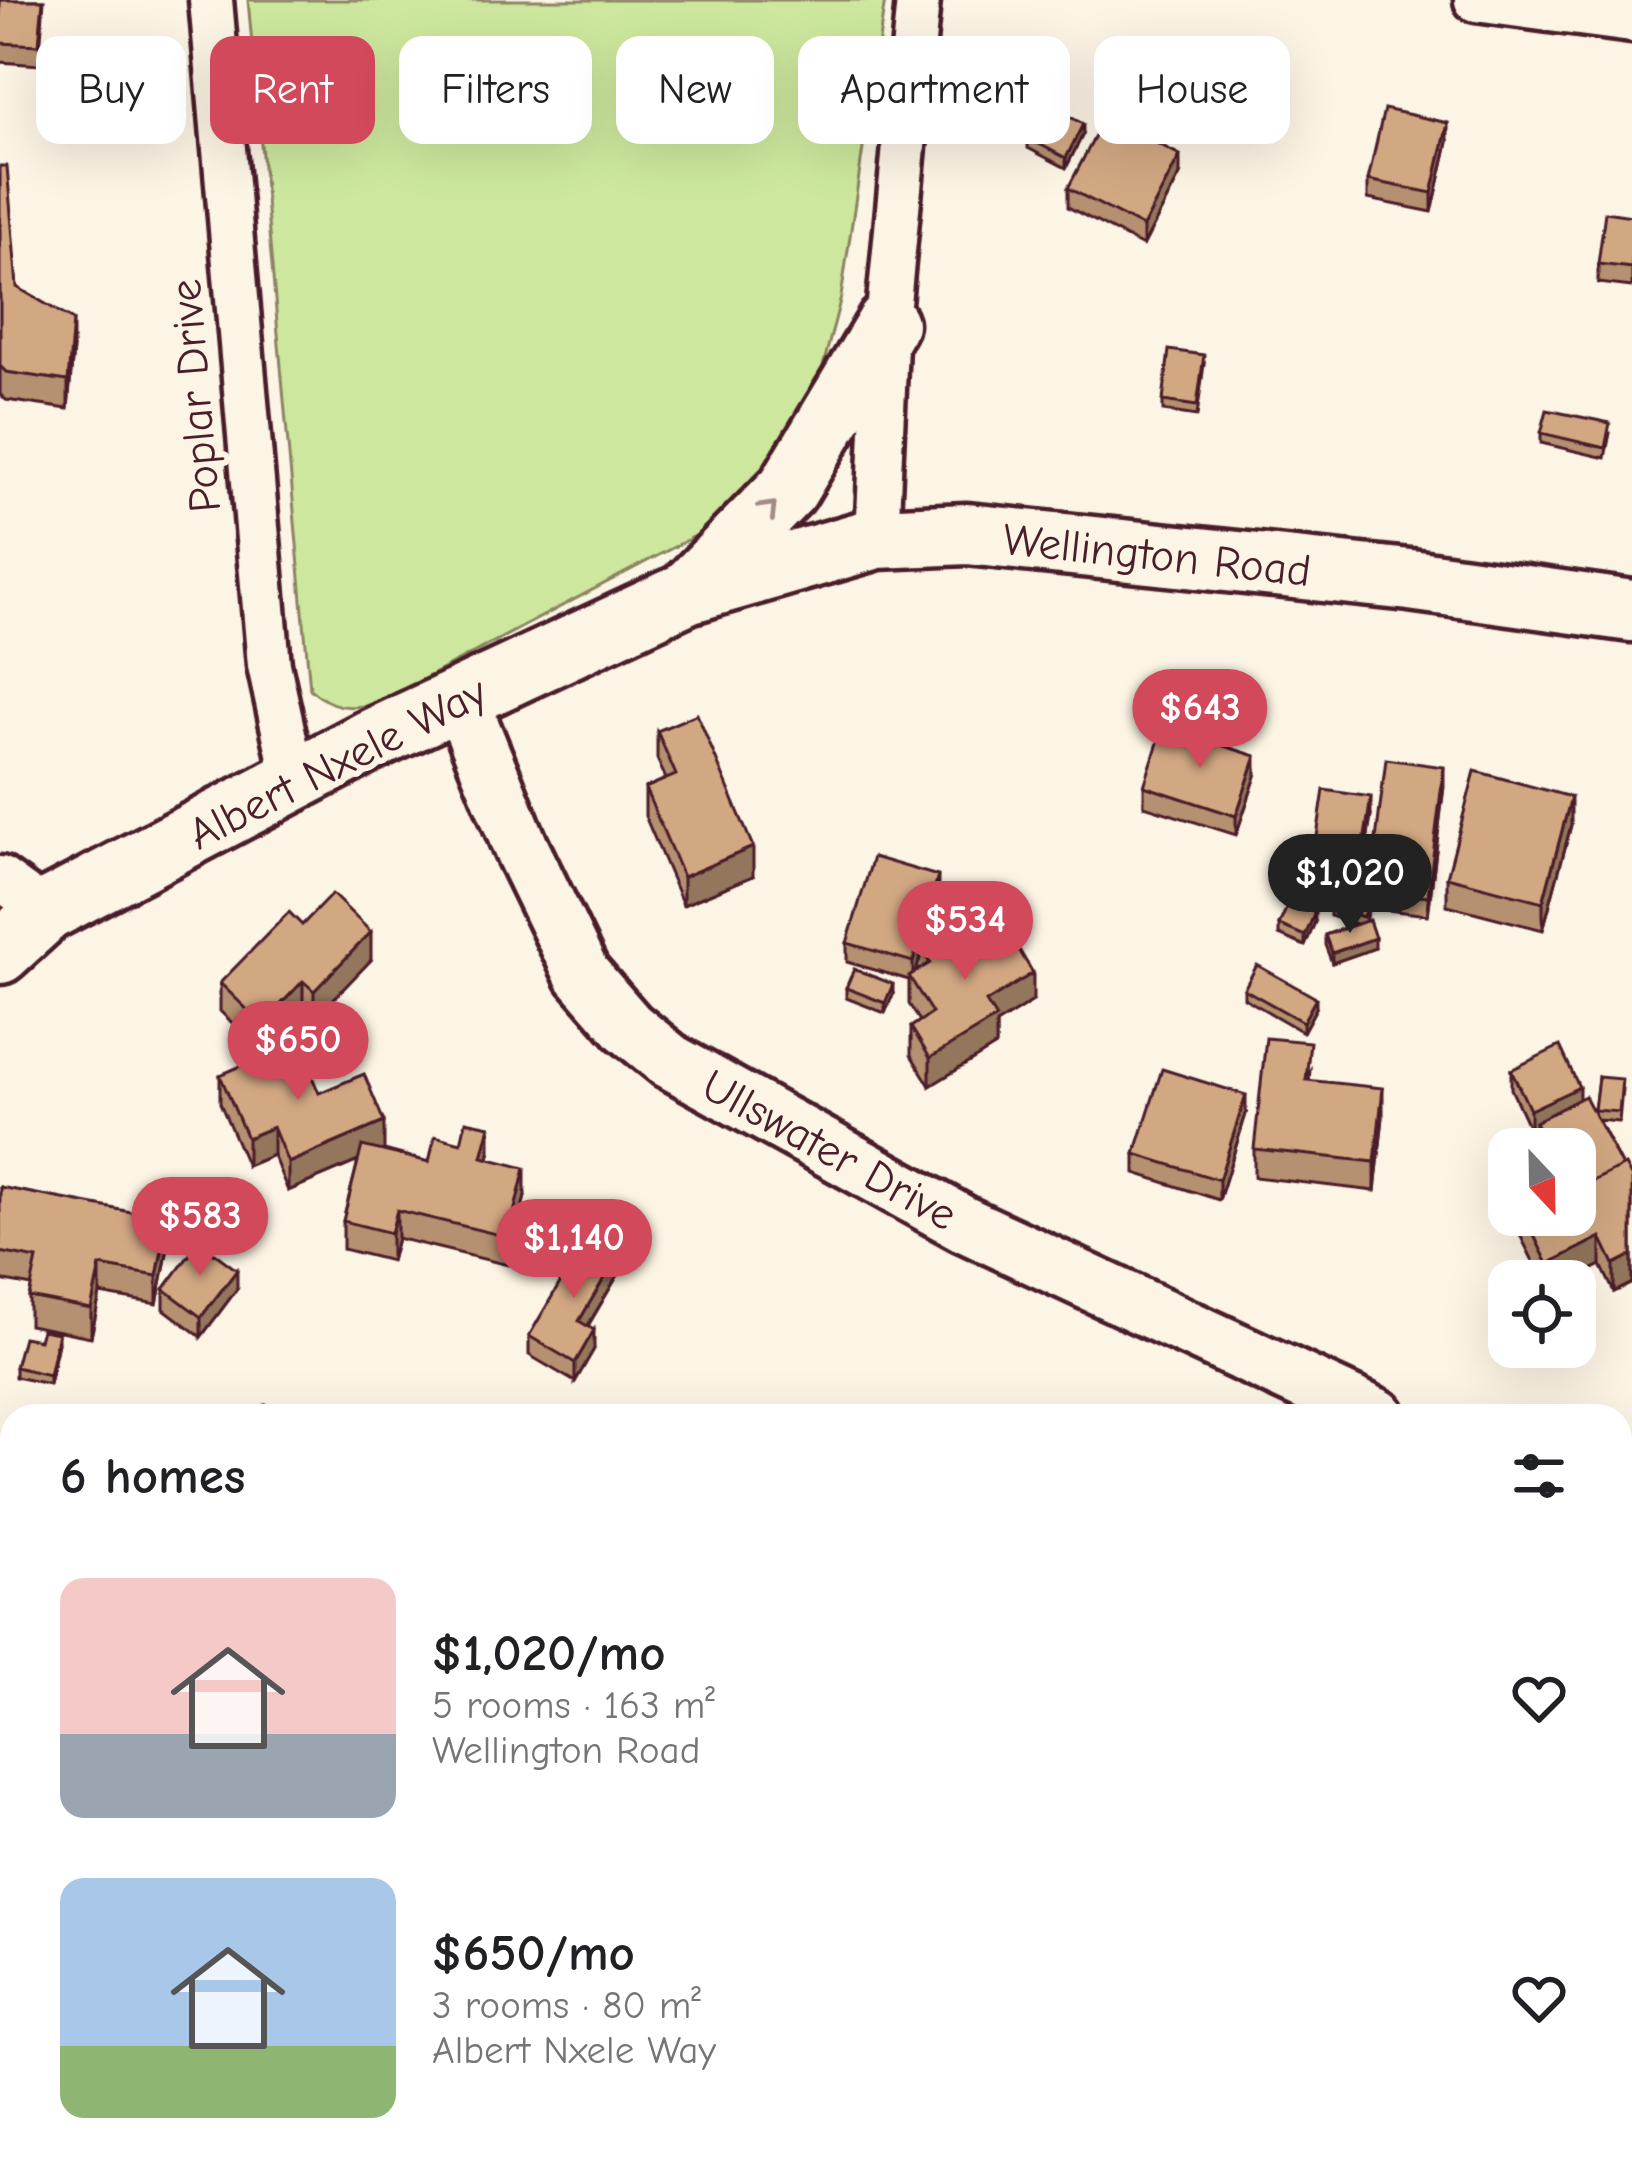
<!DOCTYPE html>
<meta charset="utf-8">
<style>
:root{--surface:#fff;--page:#f6f6f6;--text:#202124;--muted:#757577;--accent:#d1495b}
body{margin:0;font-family:"Comic Neue",sans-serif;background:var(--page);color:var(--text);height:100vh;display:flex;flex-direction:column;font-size:45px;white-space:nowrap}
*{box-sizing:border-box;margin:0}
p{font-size:39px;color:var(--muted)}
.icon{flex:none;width:66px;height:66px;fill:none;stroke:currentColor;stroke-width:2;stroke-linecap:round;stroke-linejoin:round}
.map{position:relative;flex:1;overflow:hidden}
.drawer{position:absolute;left:0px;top:1404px;width:1632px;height:771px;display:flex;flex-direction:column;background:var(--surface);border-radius:36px 36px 0 0;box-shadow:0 12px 48px #0002}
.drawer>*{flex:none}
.hud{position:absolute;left:36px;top:36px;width:1560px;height:108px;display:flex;gap:24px}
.needle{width:78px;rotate:158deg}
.fabs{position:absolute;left:1488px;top:1128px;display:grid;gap:24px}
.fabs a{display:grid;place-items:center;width:108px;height:108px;border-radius:24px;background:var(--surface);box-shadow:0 12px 48px #0002;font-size:60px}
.price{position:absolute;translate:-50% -102px;padding:0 27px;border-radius:42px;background:var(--accent);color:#fff;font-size:39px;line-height:78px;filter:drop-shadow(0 3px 6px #0008)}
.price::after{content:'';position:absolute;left:50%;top:72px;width:36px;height:27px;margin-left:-18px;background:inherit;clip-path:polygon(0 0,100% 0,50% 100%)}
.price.selected{background:#222;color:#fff}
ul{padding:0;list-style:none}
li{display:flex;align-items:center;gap:36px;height:300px;padding:0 60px}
li span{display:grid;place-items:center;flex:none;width:336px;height:240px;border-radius:24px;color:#555}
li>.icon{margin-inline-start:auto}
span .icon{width:144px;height:144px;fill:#fffc;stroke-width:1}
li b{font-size:51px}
h2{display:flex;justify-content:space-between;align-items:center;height:144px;padding:0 60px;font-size:51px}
.chip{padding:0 42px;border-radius:24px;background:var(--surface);box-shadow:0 12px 48px #0002;font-size:42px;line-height:108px}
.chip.selected{background:var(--accent);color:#fff}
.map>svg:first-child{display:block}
.green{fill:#cde89e;stroke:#8c8464;stroke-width:3}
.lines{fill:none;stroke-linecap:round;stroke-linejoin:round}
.minor-casing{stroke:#4a1f2b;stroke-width:51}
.tertiary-casing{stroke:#4a1f2b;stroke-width:63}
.secondary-casing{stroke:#4a1f2b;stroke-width:69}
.minor{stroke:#fcf5e5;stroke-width:42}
.tertiary{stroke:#fcf5e5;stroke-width:54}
.secondary{stroke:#fcf5e5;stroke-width:60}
.wall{fill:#b59071;stroke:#4a1f2b;stroke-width:3}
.shaded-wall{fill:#93765c;stroke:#4a1f2b;stroke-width:3}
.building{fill:#d2a883;stroke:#4a1f2b;stroke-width:3}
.oneway{stroke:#a38a88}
.labels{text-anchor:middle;stroke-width:12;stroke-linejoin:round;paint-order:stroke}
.street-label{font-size:45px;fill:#4a1f2b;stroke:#fcf5e5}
</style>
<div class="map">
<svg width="1632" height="2174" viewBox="0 0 1632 2174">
<rect width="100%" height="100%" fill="#fcf5e5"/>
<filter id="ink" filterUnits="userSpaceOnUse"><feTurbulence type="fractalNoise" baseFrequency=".00833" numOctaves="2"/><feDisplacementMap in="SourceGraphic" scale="24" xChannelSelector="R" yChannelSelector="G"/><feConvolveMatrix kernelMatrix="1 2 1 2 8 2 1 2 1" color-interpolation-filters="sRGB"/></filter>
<g filter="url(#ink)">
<path class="green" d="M248 0H885L841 297 814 401 784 451 729 518 376 704C349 709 332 709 310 689Z"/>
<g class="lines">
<defs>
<g id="minor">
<polyline points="211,0 269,665 294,780"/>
<polyline points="1476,0 1632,21"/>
<polyline points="877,538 887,324 918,0"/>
<polyline points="0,878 46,911"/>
<polyline points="0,1624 12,1629"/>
<polyline points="1181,2163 1206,2174"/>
<polyline points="821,2174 822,2163"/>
</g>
<g id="tertiary">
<polyline points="460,698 521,848 582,974 628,1027 670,1061 964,1224 1377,1416"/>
<polyline points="1620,1526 1632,1531"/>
</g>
<g id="secondary">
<polyline points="691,588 788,489 887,324"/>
<polyline points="0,953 46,911 369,741 687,593 877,538 967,534 1410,580 1632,611"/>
</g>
</defs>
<use href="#minor" class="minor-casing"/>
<use href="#tertiary" class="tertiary-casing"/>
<use href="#secondary" class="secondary-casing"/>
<use href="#minor" class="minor"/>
<use href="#tertiary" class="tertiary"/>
<use href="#secondary" class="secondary"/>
</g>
<g class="wall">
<polygon points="0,0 44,0 39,65 0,62"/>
<polygon points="1083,134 1066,168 1028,148 1028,138"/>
<polygon points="1448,142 1432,212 1368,199 1368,180"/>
<polygon points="0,166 17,287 73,348 68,409 6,400 0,394"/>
<polygon points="1180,175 1143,246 1068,207 1068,188"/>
<polygon points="1632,216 1632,287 1598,283 1598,264"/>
<polygon points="1204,364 1197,416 1163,411 1163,401"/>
<polygon points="1541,433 1610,433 1605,458 1541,443"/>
<polygon points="657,731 753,876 683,905 645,816 645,788 666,779 657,759"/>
<polygon points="1256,776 1236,835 1144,806 1144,786"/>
<polygon points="1444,786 1428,915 1370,908 1370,888"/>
<polygon points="1371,816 1363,869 1316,862 1316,843"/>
<polygon points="1571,825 1543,930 1447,905 1447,877"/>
<polygon points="938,895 924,945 970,939 1033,1001 996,1024 996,1046 930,1086 911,1055 911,1027 920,1021 909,1004 909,980 847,962 847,943"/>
<polygon points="1330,906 1368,911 1365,921 1375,948 1332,963 1325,945 1325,935 1356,924 1330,916"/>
<polygon points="1315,922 1305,946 1279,935 1279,925"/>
<polygon points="302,925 371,960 314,1019 303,1009 262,1052 220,1011 220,983"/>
<polygon points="846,988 893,994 885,1013 846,998"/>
<polygon points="1244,989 1316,1008 1303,1032 1244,998"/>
<polygon points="1310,1070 1309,1081 1383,1117 1375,1191 1254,1177 1254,1149"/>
<polygon points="1511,1070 1579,1099 1594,1114 1598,1077 1622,1089 1619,1122 1598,1120 1622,1167 1632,1178 1632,1283 1614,1292 1601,1265 1569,1281 1543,1281 1510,1215 1575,1215 1575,1149 1539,1149 1535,1141 1535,1127 1530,1130 1511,1089"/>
<polygon points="220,1075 319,1093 384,1150 429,1162 490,1154 488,1158 525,1196 508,1265 397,1238 391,1261 343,1249 343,1221 358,1161 288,1191 273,1155 247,1166 220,1103"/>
<polygon points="1246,1114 1219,1200 1135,1173 1135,1154"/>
<polygon points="0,1187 168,1248 157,1304 100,1294 91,1337 29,1325 29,1297 32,1286 0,1280"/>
<polygon points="619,1273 588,1326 594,1349 575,1382 529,1355 529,1336"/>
<polygon points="164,1289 237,1289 201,1337 164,1309"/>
<polygon points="39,1340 58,1343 49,1384 15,1377 15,1367"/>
<polygon points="1632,1722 1632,1851 1620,1853 1620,1724"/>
</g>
<g class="shaded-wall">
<polygon points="1448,123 1448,142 1432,212 1432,193"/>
<polygon points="1083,124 1083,134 1066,168 1066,158"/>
<polygon points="1180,155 1180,175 1143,246 1143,227"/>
<polygon points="73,320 73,348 68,409 68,381"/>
<polygon points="1256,756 1256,776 1236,835 1236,816"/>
<polygon points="1444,767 1444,786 1428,915 1428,896"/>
<polygon points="1371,797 1371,816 1363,869 1363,850"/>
<polygon points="1571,797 1571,825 1543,930 1543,902"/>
<polygon points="753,847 753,876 683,905 683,877"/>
<polygon points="938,876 938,895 922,950 921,947 921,955 913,981 913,962"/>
<polygon points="1315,912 1315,922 1305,946 1305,936"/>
<polygon points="371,932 371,960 314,1019 314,991"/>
<polygon points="1375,938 1375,948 1332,963 1332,953"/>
<polygon points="1033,973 1033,1001 996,1024 996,1046 930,1086 930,1058 986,1002"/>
<polygon points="303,981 303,1009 262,1052 262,1024"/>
<polygon points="893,984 893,994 885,1013 885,1003"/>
<polygon points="1316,998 1316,1008 1303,1032 1303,1022"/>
<polygon points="1579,1087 1579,1106 1535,1122 1535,1127 1530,1130 1530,1110"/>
<polygon points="1383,1088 1383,1117 1375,1191 1375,1162"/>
<polygon points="1246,1095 1246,1114 1219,1200 1219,1180"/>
<polygon points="384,1122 384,1150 288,1191 288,1163"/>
<polygon points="490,1126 490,1154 482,1185 482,1157"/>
<polygon points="273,1127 273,1155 247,1166 247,1138"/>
<polygon points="525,1168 525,1196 508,1265 508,1237"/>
<polygon points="397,1210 397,1238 391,1261 391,1233"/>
<polygon points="168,1219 168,1248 157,1304 157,1276"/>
<polygon points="1601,1237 1601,1265 1569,1281 1548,1281 1548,1264"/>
<polygon points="619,1253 619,1273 579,1340 579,1321"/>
<polygon points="1632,1255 1632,1283 1614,1292 1614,1264"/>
<polygon points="100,1266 100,1294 91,1337 91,1309"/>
<polygon points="237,1270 237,1289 201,1337 201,1317"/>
<polygon points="594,1330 594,1349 575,1382 575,1363"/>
<polygon points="58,1333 58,1343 49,1384 49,1375"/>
</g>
<g class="building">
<polygon points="0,0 43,0 39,45 0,43"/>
<polygon points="1046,104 1083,124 1066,158 1028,138"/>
<polygon points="1384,109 1448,123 1432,193 1368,180"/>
<polygon points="1105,117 1180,155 1143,227 1068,188"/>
<polygon points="0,166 7,166 17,287 73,320 68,381 6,372 0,366"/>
<polygon points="1605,212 1632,216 1632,268 1598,264"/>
<polygon points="1169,350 1204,355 1197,406 1163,401"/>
<polygon points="1547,410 1610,423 1605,448 1541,433"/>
<polygon points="697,714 753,847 683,877 645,788 676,775 657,731"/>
<polygon points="1163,727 1256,756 1236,816 1144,786"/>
<polygon points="1386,759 1444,767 1428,896 1370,888"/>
<polygon points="1475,771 1571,797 1543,902 1447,877"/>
<polygon points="1324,790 1371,797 1363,850 1316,843"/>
<polygon points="873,857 938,876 913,962 847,943"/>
<polygon points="1335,890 1368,901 1363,917 1330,906"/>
<polygon points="332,894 371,932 314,991 303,981 262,1024 220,983 289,912 302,925"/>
<polygon points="1289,902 1315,912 1305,936 1279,925"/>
<polygon points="1001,920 1033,973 986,1002 996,1018 930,1058 911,1027 932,1013 909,976 930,963 921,947 960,923 970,939"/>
<polygon points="1369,920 1375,938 1332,953 1325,935"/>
<polygon points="1257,965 1316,998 1303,1022 1244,989"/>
<polygon points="854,969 893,984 885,1003 846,988"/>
<polygon points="1266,1038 1310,1042 1306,1080 1383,1088 1375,1162 1254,1149"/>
<polygon points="297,1042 319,1093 364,1074 384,1122 288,1163 273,1127 247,1138 220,1075"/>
<polygon points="1560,1046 1579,1087 1530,1110 1511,1070"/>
<polygon points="1162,1069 1246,1095 1219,1180 1135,1154"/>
<polygon points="1598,1077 1622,1079 1619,1112 1594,1110"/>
<polygon points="1585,1096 1622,1167 1575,1190 1575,1149 1549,1149 1535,1122"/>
<polygon points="466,1121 490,1126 482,1157 525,1168 508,1237 397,1210 391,1233 343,1221 362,1146 429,1162 435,1136 461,1143"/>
<polygon points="1625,1165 1632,1178 1632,1255 1614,1264 1601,1237 1548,1264 1524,1215 1575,1215 1575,1190"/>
<polygon points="0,1187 168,1219 157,1276 100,1266 91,1309 29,1297 37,1259 0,1252"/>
<polygon points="588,1235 619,1253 579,1321 594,1330 575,1363 529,1336"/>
<polygon points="199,1242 237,1270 201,1317 164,1289"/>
<polygon points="42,1330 58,1333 49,1375 15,1367 23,1337 39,1340"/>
<polygon points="265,1405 310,1409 310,1416 202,1416 203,1410 264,1416"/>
<polygon points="1632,1722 1632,1823 1620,1825 1620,1724"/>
<polygon points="4,2090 12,2090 12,2163 75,2163 75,2174 4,2174"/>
<rect x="343" y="2163" width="33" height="11"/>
</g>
<defs><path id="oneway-chevron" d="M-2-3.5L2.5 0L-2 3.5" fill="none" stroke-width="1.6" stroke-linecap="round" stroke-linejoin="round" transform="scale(3)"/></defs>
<use class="oneway" href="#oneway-chevron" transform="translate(769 509) rotate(-46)"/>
</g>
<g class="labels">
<g class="street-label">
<text transform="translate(194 396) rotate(-95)" y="16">Poplar Drive</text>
<text transform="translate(1157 554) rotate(6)" y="16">Wellington Road</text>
<text transform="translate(337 762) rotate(-27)" y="16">Albert Nxele Way</text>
<text transform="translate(830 1149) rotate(29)" y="16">Ullswater Drive</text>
</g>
</g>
</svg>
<div class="fabs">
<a><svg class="needle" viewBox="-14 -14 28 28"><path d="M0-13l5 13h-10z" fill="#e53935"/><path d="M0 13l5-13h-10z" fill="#757577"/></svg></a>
<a><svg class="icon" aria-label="locate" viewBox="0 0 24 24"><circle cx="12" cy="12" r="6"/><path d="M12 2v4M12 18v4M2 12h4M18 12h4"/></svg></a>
</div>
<b class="price" style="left:1200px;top:771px">$643</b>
<b class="price selected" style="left:1350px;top:936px">$1,020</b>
<b class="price" style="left:965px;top:983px">$534</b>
<b class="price" style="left:298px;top:1103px">$650</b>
<b class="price" style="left:200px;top:1279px">$583</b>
<b class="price" style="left:574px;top:1301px">$1,140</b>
<div class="hud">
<a class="chip">Buy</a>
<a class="chip selected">Rent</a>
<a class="chip">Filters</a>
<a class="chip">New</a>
<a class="chip">Apartment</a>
<a class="chip">House</a>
</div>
<section class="drawer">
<h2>6 homes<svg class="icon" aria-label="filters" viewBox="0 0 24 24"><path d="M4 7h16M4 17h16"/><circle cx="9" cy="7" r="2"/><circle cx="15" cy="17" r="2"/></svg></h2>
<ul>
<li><span style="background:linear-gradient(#f6c9c9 65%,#9aa5b1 0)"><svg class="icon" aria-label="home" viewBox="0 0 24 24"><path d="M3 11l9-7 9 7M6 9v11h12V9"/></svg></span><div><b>$1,020/mo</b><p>5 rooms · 163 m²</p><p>Wellington Road</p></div><svg class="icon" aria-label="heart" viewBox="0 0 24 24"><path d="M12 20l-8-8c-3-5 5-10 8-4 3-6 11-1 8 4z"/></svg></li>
<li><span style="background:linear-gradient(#a9c7e8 70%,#8fb573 0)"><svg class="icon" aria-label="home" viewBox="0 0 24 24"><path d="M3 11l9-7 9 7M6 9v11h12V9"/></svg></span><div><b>$650/mo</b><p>3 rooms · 80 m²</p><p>Albert Nxele Way</p></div><svg class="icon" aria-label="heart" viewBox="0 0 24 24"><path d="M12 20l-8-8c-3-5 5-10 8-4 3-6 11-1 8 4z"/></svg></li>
</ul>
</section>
</div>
